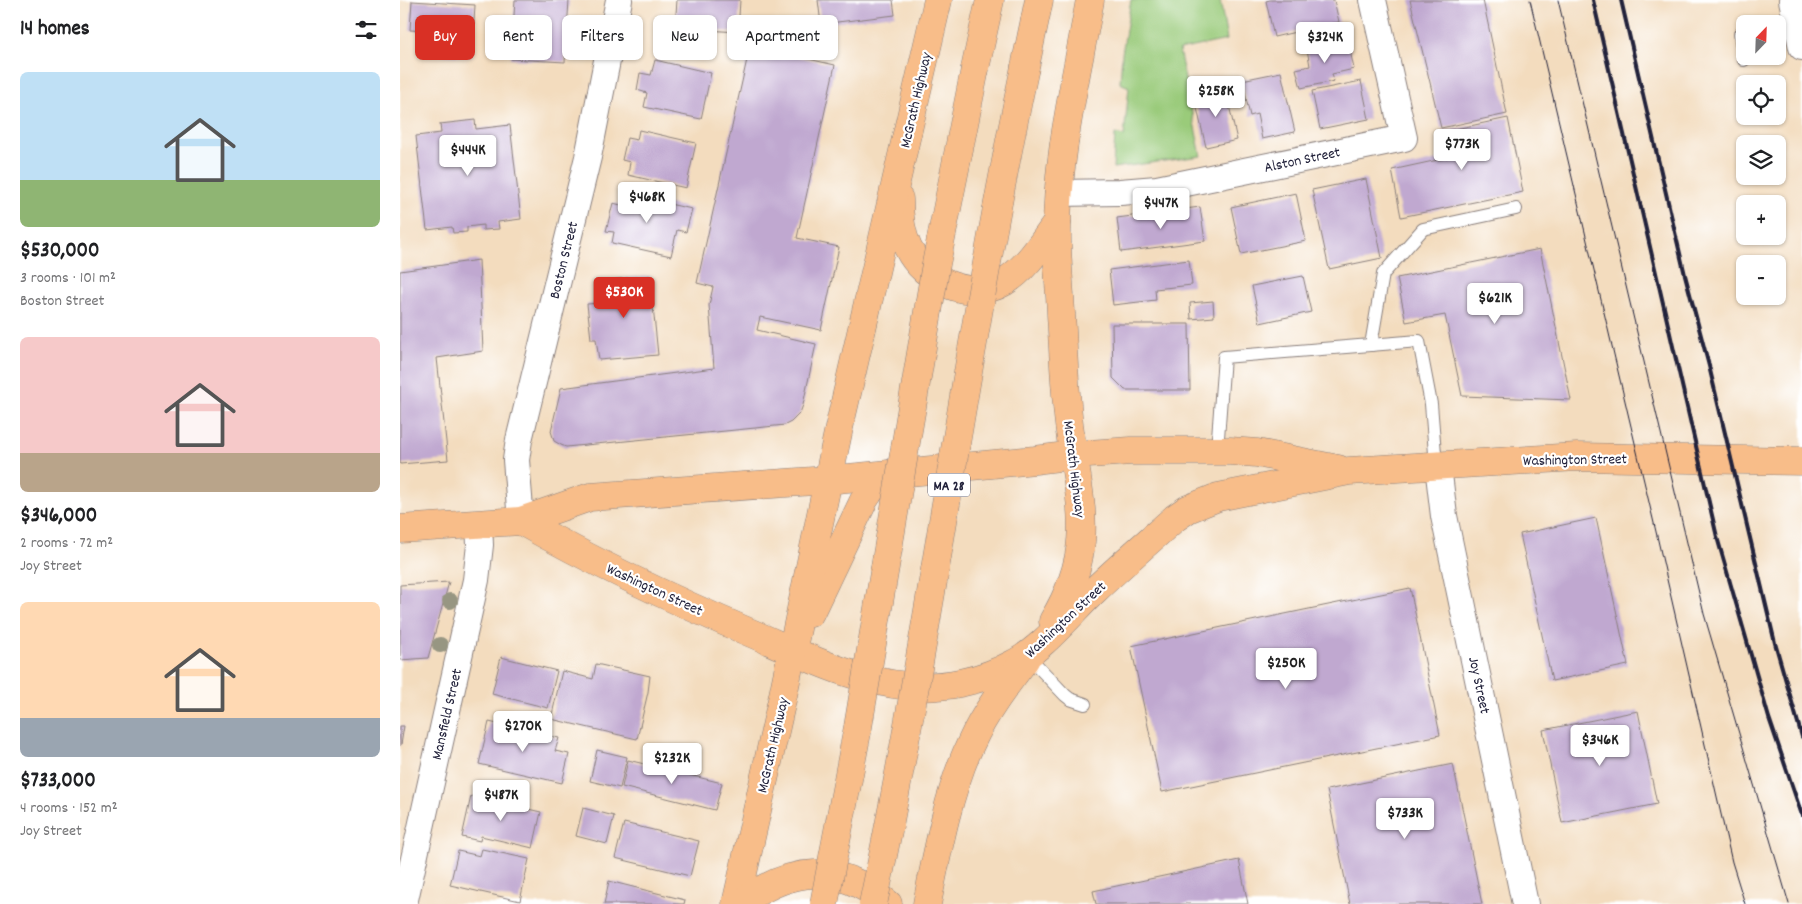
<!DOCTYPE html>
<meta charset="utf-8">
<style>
:root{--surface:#fff;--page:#f2f2f2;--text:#202124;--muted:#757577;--accent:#d93025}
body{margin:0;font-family:Dekko,sans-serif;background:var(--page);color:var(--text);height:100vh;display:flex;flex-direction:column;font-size:19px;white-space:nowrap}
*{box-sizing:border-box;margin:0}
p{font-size:16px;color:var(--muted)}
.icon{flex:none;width:28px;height:28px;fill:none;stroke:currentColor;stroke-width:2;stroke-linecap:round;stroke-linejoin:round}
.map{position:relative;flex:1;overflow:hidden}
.sheet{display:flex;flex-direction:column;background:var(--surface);width:400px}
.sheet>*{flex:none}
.hud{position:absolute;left:15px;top:15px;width:475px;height:45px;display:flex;gap:10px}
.needle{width:32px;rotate:23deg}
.tools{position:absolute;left:1336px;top:15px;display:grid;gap:10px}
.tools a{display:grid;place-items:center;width:50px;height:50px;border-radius:8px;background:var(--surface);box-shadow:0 1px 4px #0004;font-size:25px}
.price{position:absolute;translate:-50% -42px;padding:0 11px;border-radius:5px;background:#fff;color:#222;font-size:16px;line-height:32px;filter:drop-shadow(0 1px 2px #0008)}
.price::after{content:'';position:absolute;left:50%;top:30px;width:15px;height:11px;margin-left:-8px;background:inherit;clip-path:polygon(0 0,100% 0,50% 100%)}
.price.active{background:var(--accent);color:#fff}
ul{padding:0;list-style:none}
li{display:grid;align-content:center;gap:10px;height:265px;padding:0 20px}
li span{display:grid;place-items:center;height:155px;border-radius:8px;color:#555}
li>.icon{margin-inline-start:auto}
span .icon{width:90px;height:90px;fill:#fffc;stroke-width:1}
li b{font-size:21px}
h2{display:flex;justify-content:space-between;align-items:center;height:60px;padding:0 20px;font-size:21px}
.tag{padding:0 18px;border-radius:8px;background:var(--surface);box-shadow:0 1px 4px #0004;font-size:18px;line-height:45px}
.tag.active{background:var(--accent);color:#fff}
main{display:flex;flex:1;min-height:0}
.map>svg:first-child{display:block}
.green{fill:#9acb7a;stroke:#5e765a}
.building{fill:#c0a8d0}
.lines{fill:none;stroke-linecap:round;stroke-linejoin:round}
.lane-casing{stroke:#8a7f7c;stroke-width:14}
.street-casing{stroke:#8a7f7c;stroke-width:28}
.primary-casing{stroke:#8a7f7c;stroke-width:29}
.highway-casing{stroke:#8a7f7c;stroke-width:29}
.lane{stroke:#fff;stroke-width:12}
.street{stroke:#fff;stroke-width:26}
.primary{stroke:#f8bd89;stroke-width:28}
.highway{stroke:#f8bd89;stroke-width:28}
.tram{stroke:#22223b;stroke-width:1}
.rail{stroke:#22223b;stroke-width:4}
.highway-bridge-casing{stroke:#8a7f7c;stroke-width:29;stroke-linecap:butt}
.highway-bridge{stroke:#f8bd89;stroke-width:28}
.tree{fill:#979682}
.labels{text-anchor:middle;stroke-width:4.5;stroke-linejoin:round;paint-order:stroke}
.shield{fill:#fff;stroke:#646476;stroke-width:1}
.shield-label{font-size:14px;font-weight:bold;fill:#22223b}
.street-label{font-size:15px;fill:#22223b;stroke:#fff}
</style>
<main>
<section class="sheet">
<h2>14 homes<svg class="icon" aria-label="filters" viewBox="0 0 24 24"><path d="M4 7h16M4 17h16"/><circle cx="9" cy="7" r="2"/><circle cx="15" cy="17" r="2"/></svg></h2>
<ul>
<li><span style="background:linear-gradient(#bfe0f5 70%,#8fb573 0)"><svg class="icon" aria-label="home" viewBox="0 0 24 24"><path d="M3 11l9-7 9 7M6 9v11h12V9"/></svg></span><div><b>$530,000</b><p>3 rooms · 101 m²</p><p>Boston Street</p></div></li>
<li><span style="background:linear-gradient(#f6c9c9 75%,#b9a48a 0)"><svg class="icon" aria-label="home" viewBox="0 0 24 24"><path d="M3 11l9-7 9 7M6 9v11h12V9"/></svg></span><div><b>$346,000</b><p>2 rooms · 72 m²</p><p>Joy Street</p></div></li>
<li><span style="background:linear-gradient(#ffd9b3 75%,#9aa5b1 0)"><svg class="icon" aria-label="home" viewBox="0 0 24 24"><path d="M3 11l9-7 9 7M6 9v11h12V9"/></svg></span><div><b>$733,000</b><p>4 rooms · 152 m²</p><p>Joy Street</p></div></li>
</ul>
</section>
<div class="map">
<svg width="1402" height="904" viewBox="0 0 1402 904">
<rect width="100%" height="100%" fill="#fff"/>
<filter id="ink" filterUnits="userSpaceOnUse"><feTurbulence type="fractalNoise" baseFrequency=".02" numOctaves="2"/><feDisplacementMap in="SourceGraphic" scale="10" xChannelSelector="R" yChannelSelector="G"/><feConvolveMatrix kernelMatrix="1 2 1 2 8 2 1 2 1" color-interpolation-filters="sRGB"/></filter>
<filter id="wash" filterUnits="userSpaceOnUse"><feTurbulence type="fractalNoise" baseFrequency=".0096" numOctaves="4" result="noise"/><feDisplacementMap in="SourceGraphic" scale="20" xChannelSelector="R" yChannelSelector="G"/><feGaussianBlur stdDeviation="1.12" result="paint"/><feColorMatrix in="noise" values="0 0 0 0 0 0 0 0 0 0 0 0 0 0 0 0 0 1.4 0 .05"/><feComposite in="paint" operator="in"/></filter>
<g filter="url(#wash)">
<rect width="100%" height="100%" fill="#f3dcbe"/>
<polygon class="green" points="731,0 820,0 827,40 779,50 801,156 713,168 715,134 724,136 729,87 720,83 722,54"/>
<g id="blocks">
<g class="building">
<polygon points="115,0 169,0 165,62 111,59"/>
<polygon points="277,0 340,0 338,32 275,28"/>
<polygon points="418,0 493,0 495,15 421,24"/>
<polygon points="870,0 934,0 939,22 874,37 866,1"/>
<polygon points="1010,0 1083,0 1107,114 1041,128"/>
<polygon points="12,1 75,5 72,57 43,55 45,32 10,30"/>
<polygon points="948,41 954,69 932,74 934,81 901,88 896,69 910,66 907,49"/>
<polygon points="350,46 435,65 397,238 439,247 421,330 360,317 357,330 416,344 403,405 400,413 391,422 385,425 166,447 161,445 154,441 151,431 161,388 314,368 309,305 313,287 297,283"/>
<polygon points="255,60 311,73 301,119 244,107 247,93 237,90 240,73 251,75"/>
<polygon points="881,72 895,132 862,139 857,114 850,116 842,80"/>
<polygon points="961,81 969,119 920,129 912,91"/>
<polygon points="825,88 837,140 806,147 794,95"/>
<polygon points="1108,118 1123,192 1001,217 992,170 1047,158 1041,132"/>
<polygon points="75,120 76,129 110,125 121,219 98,222 99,229 83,230 83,225 67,227 67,232 53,233 52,227 27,230 16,136 41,133 40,124"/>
<polygon points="239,130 296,143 286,188 228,175 230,162 222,160 227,138 237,140"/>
<polygon points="966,179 982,258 929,269 912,190"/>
<polygon points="896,193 906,241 841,254 831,207"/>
<polygon points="224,194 292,209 286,232 277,230 271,256 212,243 214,232 206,231 213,203 221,205"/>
<polygon points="800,207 805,241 721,252 717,218"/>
<polygon points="1140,249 1171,400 1062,396 1045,315 1006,322 997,278"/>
<polygon points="79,260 83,351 37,358 48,460 0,464 0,271"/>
<polygon points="789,260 792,285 755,289 756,300 713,305 709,270"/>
<polygon points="250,276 258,355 199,360 196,339 191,339 187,304 201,303 199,281"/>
<polygon points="903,276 911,312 860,323 852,286"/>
<polygon points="813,301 814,317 791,319 790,303"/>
<polygon points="712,324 789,324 790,390 725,390 713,378"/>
<polygon points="1196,518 1228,665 1152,681 1120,534"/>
<polygon points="49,582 28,658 0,660 0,585"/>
<polygon points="1010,588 1040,735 762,792 731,646"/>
<polygon points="101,657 157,671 148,708 92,694"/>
<polygon points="196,664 250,676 248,692 237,739 151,719 162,671 193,679"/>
<polygon points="1238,711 1257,804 1162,823 1143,730"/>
<polygon points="89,722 159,738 155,751 169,754 162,783 79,764"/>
<polygon points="0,726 4,726 1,745 0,745"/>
<polygon points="197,750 227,757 220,788 190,781"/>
<polygon points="228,760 322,783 315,810 222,787"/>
<polygon points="1053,764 1082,904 950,904 927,790"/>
<polygon points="71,796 141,812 133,848 81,836 80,841 62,837"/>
<polygon points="183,808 214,816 207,844 176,836"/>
<polygon points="224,823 299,841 290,876 215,858"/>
<polygon points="82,849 129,859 120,901 50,885 58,851 80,856"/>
<polygon points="839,860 848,904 696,904 693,891"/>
<polygon points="209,881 285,900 284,904 204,904"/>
</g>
</g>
</g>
<g filter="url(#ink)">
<use href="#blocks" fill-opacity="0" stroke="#8a7f7c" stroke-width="1"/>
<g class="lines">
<defs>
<g id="lane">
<polyline points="1340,34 1344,60"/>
<polyline points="971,345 983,274 1023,229 1116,209"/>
<polyline points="817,451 824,357 1019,341 1031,404 1036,466"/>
<polyline points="628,656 665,695 670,699 685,704"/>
</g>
<g id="street">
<polyline points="1392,0 1402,47"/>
<polyline points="658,193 720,192 757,189 1004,138 973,0"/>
<polyline points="1038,466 1044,516 1125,904"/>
<polyline points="121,521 116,460 119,440 188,157 219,0"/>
<polyline points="4,904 76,580 80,545 79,524"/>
</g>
<g id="primary">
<path d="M499 199C499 215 501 233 508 248 524 281 570 302 604 282 626 269 642 243 657 223"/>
<path d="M121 521C195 563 273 600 351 633 401 654 452 681 508 686 543 689 582 681 613 664 641 650 671 613 694 591 720 566 748 542 775 518L788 509 818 497 949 471 1177 457 1402 461"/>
<polyline points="0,529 121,521 190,497 427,480 635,460 674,455 731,451 830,451 857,453 938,469"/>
<polyline points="410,613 464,500 474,485 488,474"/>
<path d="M653 621C703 538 674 491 667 405 664 375 663 345 661 314 660 289 657 264 657 239 656 157 676 80 690 0"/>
<polyline points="336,904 382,700 439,428 538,0"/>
<path d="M340 904C389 867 439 861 488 904"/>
<path d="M527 904C537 853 549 789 571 743 585 712 605 686 625 660"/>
</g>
<g id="highway">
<polyline points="625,67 639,0"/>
<polyline points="575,69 590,0"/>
</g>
</defs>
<use href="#lane" class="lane-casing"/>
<use href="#street" class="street-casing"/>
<use href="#primary" class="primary-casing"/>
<use href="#highway" class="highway-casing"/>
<use href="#lane" class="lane"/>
<use href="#street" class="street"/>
<use href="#primary" class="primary"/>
<use href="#highway" class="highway"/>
<g class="tram">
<polyline points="1130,0 1257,536 1332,862 1345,904"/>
<polyline points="1158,0 1304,614 1389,904"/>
</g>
<g class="rail">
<polyline points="1193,0 1317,537 1369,718 1402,815"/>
<polyline points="1221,0 1285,275 1309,366 1375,643 1402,737"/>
</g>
<defs>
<g id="highway-bridge">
<polyline points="424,904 458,727 536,264 575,69"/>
<path d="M473 904C532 626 566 345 625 67"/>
</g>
</defs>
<use href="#highway-bridge" class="highway-bridge-casing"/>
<use href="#highway-bridge" class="highway-bridge"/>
</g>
<g class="tree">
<circle cx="50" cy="601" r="8"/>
<circle cx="40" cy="645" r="8"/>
</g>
</g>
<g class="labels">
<rect class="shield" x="528" y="473.5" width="42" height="23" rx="4"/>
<g class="shield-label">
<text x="549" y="490">MA 28</text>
</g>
<g class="street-label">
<text transform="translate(515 100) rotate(-77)" y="5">McGrath Highway</text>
<text transform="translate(902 159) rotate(-12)" y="5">Alston Street</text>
<text transform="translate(163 260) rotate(-76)" y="5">Boston Street</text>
<text transform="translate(1175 459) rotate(-1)" y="5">Washington Street</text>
<text transform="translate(675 469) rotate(83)" y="5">McGrath Highway</text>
<text transform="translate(255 589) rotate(25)" y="5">Washington Street</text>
<text transform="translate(665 619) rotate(-43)" y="5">Washington Street</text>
<text transform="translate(1080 685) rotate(78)" y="5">Joy Street</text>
<text transform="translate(46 714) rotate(-77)" y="5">Mansfield Street</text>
<text transform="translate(372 745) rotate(-77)" y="5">McGrath Highway</text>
</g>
</g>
</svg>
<div class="tools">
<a><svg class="needle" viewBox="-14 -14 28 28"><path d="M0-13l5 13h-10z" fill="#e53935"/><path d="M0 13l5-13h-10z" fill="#757577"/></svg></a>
<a><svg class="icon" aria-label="locate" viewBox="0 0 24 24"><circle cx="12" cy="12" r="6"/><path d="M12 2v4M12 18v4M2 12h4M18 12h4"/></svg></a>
<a><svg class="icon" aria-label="layers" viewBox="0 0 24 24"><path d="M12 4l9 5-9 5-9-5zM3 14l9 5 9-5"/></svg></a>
<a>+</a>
<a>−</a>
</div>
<b class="price" style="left:925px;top:64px">$324K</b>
<b class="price" style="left:816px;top:118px">$258K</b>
<b class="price" style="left:1062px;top:171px">$773K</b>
<b class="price" style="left:68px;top:177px">$444K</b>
<b class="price" style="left:247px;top:224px">$468K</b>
<b class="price" style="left:761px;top:230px">$447K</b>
<b class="price active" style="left:224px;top:319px">$530K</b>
<b class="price" style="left:1095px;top:325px">$621K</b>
<b class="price" style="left:886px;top:690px">$250K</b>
<b class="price" style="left:123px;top:753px">$270K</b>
<b class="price" style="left:1200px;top:767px">$346K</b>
<b class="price" style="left:272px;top:785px">$232K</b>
<b class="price" style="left:101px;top:822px">$487K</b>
<b class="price" style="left:1005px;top:840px">$733K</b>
<div class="hud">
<a class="tag active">Buy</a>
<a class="tag">Rent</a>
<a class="tag">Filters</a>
<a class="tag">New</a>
<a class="tag">Apartment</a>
</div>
</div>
</main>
